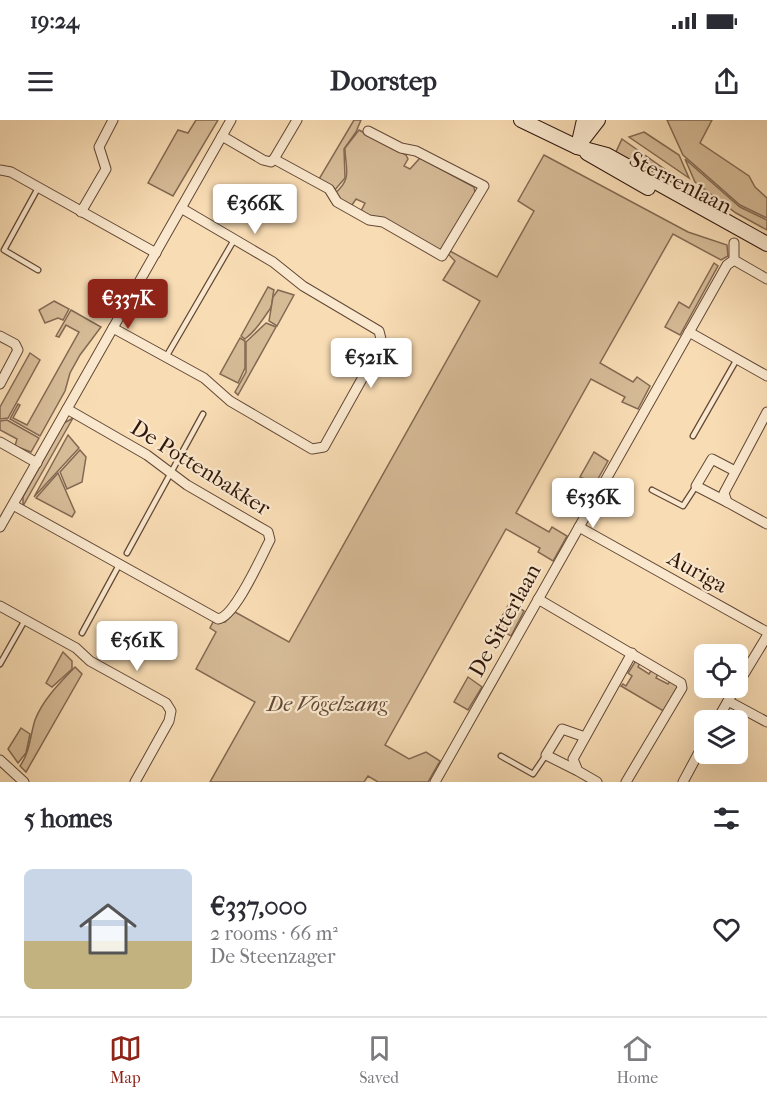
<!DOCTYPE html>
<meta charset="utf-8">
<style>
:root{--surface:#fff;--page:#f7f7f7;--text:#2b2b33;--muted:#7c7c81;--line:#e1e1e2;--accent:#8f2418}
body{margin:0;font-family:"IM FELL French Canon",serif;background:var(--page);color:var(--text);height:100vh;display:flex;flex-direction:column;font-size:22px;white-space:nowrap}
*{box-sizing:border-box;margin:0}
p{font-size:20px;color:var(--muted)}
.icon{flex:none;width:33px;height:33px;fill:none;stroke:currentColor;stroke-width:2;stroke-linecap:round;stroke-linejoin:round}
.map{position:relative;height:662px;overflow:hidden}
.details{display:flex;flex-direction:column;background:var(--surface);flex:1}
.details>*{flex:none}
.buttons{position:absolute;left:694px;top:524px;display:grid;gap:12px}
.buttons a{display:grid;place-items:center;width:54px;height:54px;border-radius:9px;background:var(--surface);box-shadow:0 6px 24px #0002;font-size:30px}
.price{position:absolute;translate:-50% -51px;padding:0 14px;border-radius:6px;background:#fff;color:#222;font-size:20px;line-height:39px;filter:drop-shadow(0 2px 3px #0008)}
.price::after{content:'';position:absolute;left:50%;top:36px;width:18px;height:14px;margin-left:-9px;background:inherit;clip-path:polygon(0 0,100% 0,50% 100%)}
.price.current{background:var(--accent);color:#fff}
ul{padding:0;list-style:none}
li{display:flex;align-items:center;gap:18px;height:150px;padding:0 24px}
li+li{border-top:2px solid var(--line)}
li span{display:grid;place-items:center;flex:none;width:168px;height:120px;border-radius:9px;color:#555}
li>.icon{margin-inline-start:auto}
span .icon{width:72px;height:72px;fill:#fffc;stroke-width:1}
li b{font-size:26px}
h2{display:flex;justify-content:space-between;align-items:center;height:72px;padding:0 24px;font-size:26px}
.status{display:flex;justify-content:space-between;align-items:center;height:42px;padding:0 30px;background:var(--surface);direction:ltr}
.status svg{height:16px;fill:currentColor}
header{display:flex;justify-content:space-between;align-items:center;height:78px;padding:0 24px;background:var(--surface);font-size:27px;font-weight:700}
.menu{display:flex;justify-content:space-around;align-items:center;height:84px;border-top:2px solid var(--line);background:var(--surface);font-size:16px;color:var(--muted)}
.menu a{display:grid;justify-items:center;gap:3px}
.menu .current{color:var(--accent)}
.map>svg:first-child{display:block}
.green{fill:#d6bb97;stroke:#836952;stroke-width:1.5}
.lines{fill:none;stroke-linecap:round;stroke-linejoin:round}
.lane-casing{stroke:#624836;stroke-width:7}
.street-casing{stroke:#624836;stroke-width:11}
.secondary-casing{stroke:#30170c;stroke-width:16}
.lane{stroke:#fae8ce;stroke-width:4.5}
.street{stroke:#fae8ce;stroke-width:9}
.secondary{stroke:#fae8ce;stroke-width:14}
.labels{text-anchor:middle;stroke-width:4.5;stroke-linejoin:round;paint-order:stroke}
.street-label{font-size:22px;fill:#30170c;stroke:#fae8ce}
.park-label{font-size:22px;font-style:italic;fill:#624836;stroke:#fae8ce}
</style>
<div class="status"><b>19:24</b><svg viewBox="0 0 49 12"><path d="M0 12V9h3v3zM5 12V6h3v6zM10 12V3h3v9zM15 12V0h3v12zM26 1h20v11H26zM47 4h2v5h-2z"/></svg></div>
<header><svg class="icon" aria-label="menu" viewBox="0 0 24 24"><path d="M4 6h16M4 12h16M4 18h16"/></svg>Doorstep<svg class="icon" aria-label="share" viewBox="0 0 24 24"><path d="M12 15V3M7 8l5-5 5 5M5 13v7h14v-7"/></svg></header>
<div class="map">
<svg width="767" height="662" viewBox="0 0 767 662">
<rect width="100%" height="100%" fill="#f8dcb4"/>
<filter id="stains"><feTurbulence type="fractalNoise" baseFrequency=".00333" numOctaves="4"/><feColorMatrix values="0 0 0 0 .2 0 0 0 0 .09 0 0 0 0 .02 0 0 0 .5 -.17"/></filter>
<radialGradient id="worn" r=".72"><stop offset=".6" stop-color="#630" stop-opacity="0"/><stop offset="1" stop-color="#630" stop-opacity=".3"/></radialGradient>
<g class="green">
<polygon points="196,0 218,0 173,76 148,63 178,10 188,13"/>
<polygon points="354,0 361,0 356,12 344,29 345,58 334,71 319,59"/>
<polygon points="667,0 712,0 700,23 749,56 755,67 767,78 767,98 740,85 683,35"/>
<path d="M359 10 406 35 408 39 404 46 410 49 420 38 474 67 475 73 445 127 440 130 371 97 361 91 365 83 356 79 352 85 341 81 335 73C353 59 345 47 345 28Z"/>
<polygon points="644,12 679,35 689,58 629,17"/>
<polygon points="622,19 730,95 767,116 767,121 615,34"/>
<polygon points="544,35 688,112 727,125 728,136 721,140 673,114 600,243 633,262 637,257 650,266 638,289 622,282 625,277 591,259 516,393 549,412 552,407 567,416 553,441 538,432 540,428 506,409 385,625 409,639 426,632 440,641 428,662 378,662 368,656 364,662 210,662 255,582 196,549 216,512 210,508 213,502 225,502 235,492 289,522 480,181 443,160 455,141 448,134 450,131 497,157 534,91 518,81"/>
<polygon points="685,39 740,87 767,100 767,110 736,93 695,62"/>
<polygon points="714,143 718,146 680,215 665,207 679,182 689,188"/>
<path d="M268 167 274 170C272 176 273 185 270 189 262 200 257 210 245 219L241 216Z"/>
<polygon points="278,170 294,175 277,206 269,201 273,177"/>
<polygon points="54,181 69,189 63,200 58,198 45,203 39,190"/>
<polygon points="71,190 101,207 80,235 70,253 65,271 40,316 10,299 18,284 20,285 13,298 27,305 79,212 66,205 59,217 56,216"/>
<polygon points="266,203 276,207 238,275 235,272 246,252 246,222"/>
<polygon points="240,218 245,221 245,248 238,263 220,254"/>
<polygon points="30,233 40,240 8,298 0,299 0,287"/>
<polygon points="73,298 23,386 23,377 64,303"/>
<polygon points="7,300 39,318 31,332 15,326 17,319 0,310 0,301"/>
<polygon points="68,315 79,328 34,377"/>
<polygon points="80,330 86,337 82,362 67,369 60,352"/>
<polygon points="594,332 608,341 595,364 580,357"/>
<polygon points="58,353 75,392 72,397 36,378"/>
<polygon points="510,482 524,491 511,516 496,507"/>
<polygon points="63,532 72,541 72,549 52,567 46,563"/>
<polygon points="637,539 641,541 638,547 649,554 653,548 659,552 656,558 668,564 672,559 678,565 665,592 621,566 623,564 626,566 632,556 628,553"/>
<path d="M75 547 82 554 26 652 20 646C30 632 30 616 35 600 43 579 60 563 75 547Z"/>
<polygon points="468,557 482,567 468,590 454,582"/>
<polygon points="21,608 30,614 26,633 18,643 8,629"/>
</g>
<g class="lines">
<defs>
<g id="lane">
<polyline points="38,68 4,130 38,150"/>
<polyline points="166,237 234,120"/>
<polyline points="693,316 737,239"/>
<polyline points="652,370 683,386 696,366"/>
<polyline points="127,433 203,294"/>
<polyline points="82,513 119,445"/>
<polyline points="0,544 25,500"/>
<polyline points="501,636 533,654 546,635"/>
</g>
<g id="street">
<polyline points="222,16 263,40 271,42 274,39 329,69 337,82 369,100 383,102 442,136 484,66 416,31 401,28 368,11"/>
<polyline points="274,39 297,0"/>
<polyline points="0,50 11,52 156,133"/>
<polyline points="81,92 106,49 99,27 113,0"/>
<polyline points="734,123 734,140 767,159"/>
<polyline points="113,208 204,258 230,281 312,329 324,327 382,223 379,211 303,166 273,142 181,88"/>
<polyline points="689,212 767,256"/>
<polyline points="0,216 15,224 18,230 0,264"/>
<polyline points="767,292 724,373 727,382 767,404"/>
<polyline points="0,322 37,343"/>
<polyline points="727,382 696,366 712,339 735,351"/>
<path d="M13 385 218 499C235 497 261 437 270 420L268 412 187 365 147 335 67 289"/>
<polyline points="0,407 231,0"/>
<polyline points="579,407 767,512"/>
<polyline points="538,479 681,563 682,568 626,662"/>
<polyline points="0,486 76,528 90,541 166,583 171,591 169,601 135,662"/>
<polyline points="738,564 767,516"/>
<polyline points="728,581 767,602"/>
<polyline points="717,600 736,567"/>
<polyline points="0,640 24,662"/>
<polyline points="576,650 546,635 562,609 585,617"/>
<polyline points="435,662 727,145 734,140"/>
<polyline points="597,662 578,651 573,639 632,533"/>
<polyline points="683,662 705,621"/>
</g>
<g id="secondary">
<polyline points="521,0 577,27 607,35 767,124"/>
<polyline points="579,22 584,0"/>
<polyline points="577,27 598,0"/>
<polyline points="587,33 648,68"/>
</g>
</defs>
<use href="#lane" class="lane-casing"/>
<use href="#street" class="street-casing"/>
<use href="#secondary" class="secondary-casing"/>
<use href="#lane" class="lane"/>
<use href="#street" class="street"/>
<use href="#secondary" class="secondary"/>
</g>
<g class="labels">
<g class="street-label">
<text transform="translate(681 62) rotate(27)" y="8">Sterrenlaan</text>
<text transform="translate(201 347) rotate(32)" y="8">De Pottenbakker</text>
<text transform="translate(698 451) rotate(29)" y="8">Auriga</text>
<text transform="translate(504 500) rotate(-61)" y="8">De Sitterlaan</text>
</g>
<g class="park-label">
<text x="327" y="591">De Vogelzang</text>
</g>
</g>
<rect width="100%" height="100%" filter="url(#stains)"/>
<rect width="100%" height="100%" fill="url(#worn)"/>
</svg>
<div class="buttons">
<a><svg class="icon" aria-label="locate" viewBox="0 0 24 24"><circle cx="12" cy="12" r="6"/><path d="M12 2v4M12 18v4M2 12h4M18 12h4"/></svg></a>
<a><svg class="icon" aria-label="layers" viewBox="0 0 24 24"><path d="M12 4l9 5-9 5-9-5zM3 14l9 5 9-5"/></svg></a>
</div>
<b class="price" style="left:255px;top:115px">€366K</b>
<b class="price current" style="left:128px;top:210px">€337K</b>
<b class="price" style="left:371px;top:269px">€521K</b>
<b class="price" style="left:593px;top:409px">€536K</b>
<b class="price" style="left:137px;top:552px">€561K</b>
</div>
<section class="details">
<h2>5 homes<svg class="icon" aria-label="filters" viewBox="0 0 24 24"><path d="M4 7h16M4 17h16"/><circle cx="9" cy="7" r="2"/><circle cx="15" cy="17" r="2"/></svg></h2>
<ul>
<li><span style="background:linear-gradient(#c9d6e8 60%,#c2b280 0)"><svg class="icon" aria-label="home" viewBox="0 0 24 24"><path d="M3 11l9-7 9 7M6 9v11h12V9"/></svg></span><div><b>€337,000</b><p>2 rooms · 66 m²</p><p>De Steenzager</p></div><svg class="icon" aria-label="heart" viewBox="0 0 24 24"><path d="M12 20l-8-8c-3-5 5-10 8-4 3-6 11-1 8 4z"/></svg></li>
</ul>
</section>
<nav class="menu">
<a class="current"><svg class="icon" aria-label="map" viewBox="0 0 24 24"><path d="M3 6l6-2 6 2 6-2v14l-6 2-6-2-6 2zM9 4v14M15 6v14"/></svg>Map</a>
<a><svg class="icon" aria-label="saved" viewBox="0 0 24 24"><path d="M7 4h10v16l-5-4-5 4z"/></svg>Saved</a>
<a><svg class="icon" aria-label="home" viewBox="0 0 24 24"><path d="M3 11l9-7 9 7M6 9v11h12V9"/></svg>Home</a>
</nav>
